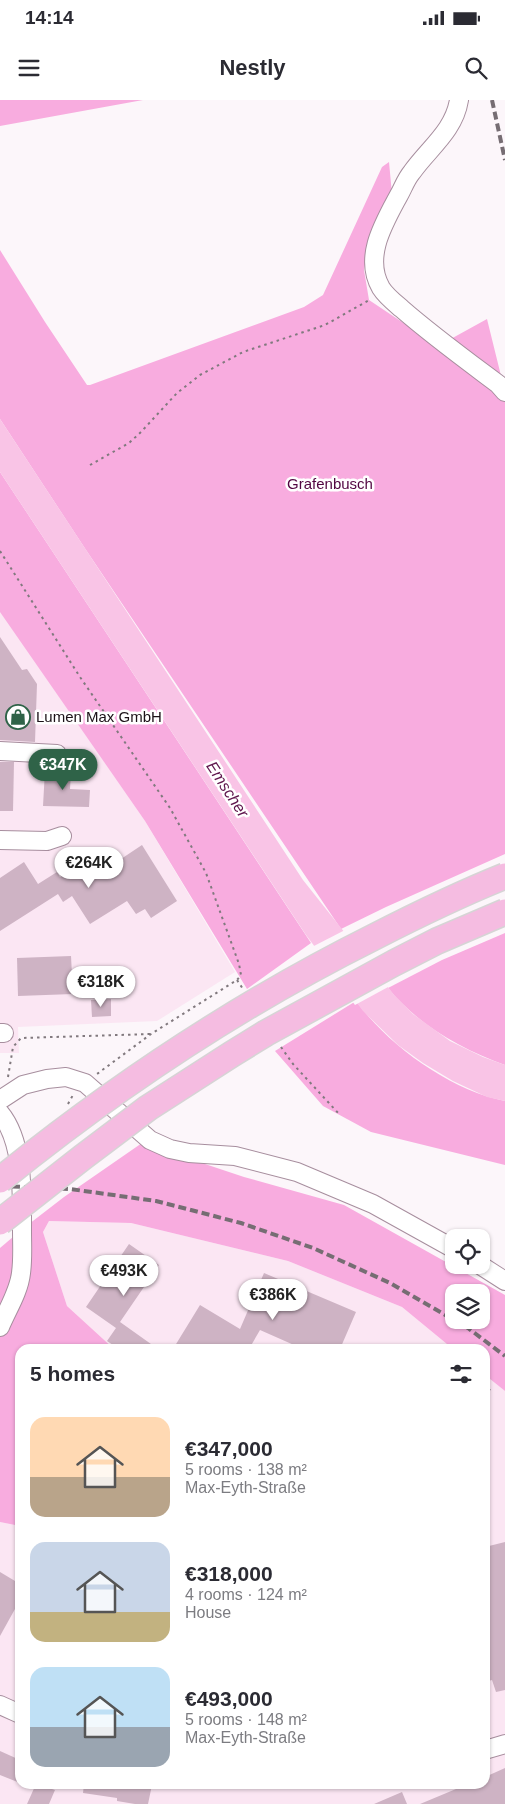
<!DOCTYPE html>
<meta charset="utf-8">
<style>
:root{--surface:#fff;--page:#f2f2f3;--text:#2b2b33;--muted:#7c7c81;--accent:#2f6348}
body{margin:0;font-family:Helvetica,sans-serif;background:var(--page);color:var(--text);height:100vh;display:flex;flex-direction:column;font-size:19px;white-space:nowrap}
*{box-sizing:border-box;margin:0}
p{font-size:16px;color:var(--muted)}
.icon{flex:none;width:28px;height:28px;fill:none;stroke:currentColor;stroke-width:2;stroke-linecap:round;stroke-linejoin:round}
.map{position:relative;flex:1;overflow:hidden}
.drawer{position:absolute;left:15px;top:1244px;width:475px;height:445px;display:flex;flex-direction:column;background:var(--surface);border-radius:15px;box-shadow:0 1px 4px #0004}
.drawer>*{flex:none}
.tools{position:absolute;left:445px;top:1129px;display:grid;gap:10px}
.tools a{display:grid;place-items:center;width:45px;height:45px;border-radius:10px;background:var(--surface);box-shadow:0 1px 4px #0004;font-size:25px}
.price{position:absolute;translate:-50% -42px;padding:0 11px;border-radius:18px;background:#fff;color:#222;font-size:16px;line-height:32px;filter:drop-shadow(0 1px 2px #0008)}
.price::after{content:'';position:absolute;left:50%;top:30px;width:15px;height:11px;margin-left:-8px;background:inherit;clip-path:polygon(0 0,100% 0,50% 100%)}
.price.selected{background:var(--accent);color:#fff}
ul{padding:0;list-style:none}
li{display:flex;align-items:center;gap:15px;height:125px;padding:0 15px}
li span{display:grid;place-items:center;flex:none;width:140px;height:100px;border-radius:15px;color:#555}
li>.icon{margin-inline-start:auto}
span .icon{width:60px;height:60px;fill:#fffc;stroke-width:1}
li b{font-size:21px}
h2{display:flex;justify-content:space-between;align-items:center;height:60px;padding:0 15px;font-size:21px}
.status{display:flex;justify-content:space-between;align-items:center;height:35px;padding:0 25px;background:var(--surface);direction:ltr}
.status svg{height:14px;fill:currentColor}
header{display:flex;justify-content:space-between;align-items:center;height:65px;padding:0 15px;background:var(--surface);font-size:22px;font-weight:600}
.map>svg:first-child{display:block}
.built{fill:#fbe6f3}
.green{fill:#f8acdf;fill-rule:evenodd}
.water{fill:#f9c4e6}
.pier{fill:#fcf6fa}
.building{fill:#ceb3c4}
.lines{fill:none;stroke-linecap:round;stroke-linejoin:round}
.minor-casing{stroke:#a78e9e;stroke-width:20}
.path{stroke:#81797e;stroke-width:2;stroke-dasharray:2.5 4;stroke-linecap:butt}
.minor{stroke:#fff;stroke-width:18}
.rail{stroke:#766d73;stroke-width:4;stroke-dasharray:8 4;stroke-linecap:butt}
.highway-bridge-casing{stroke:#d6d4d5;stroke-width:28;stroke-linecap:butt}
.highway-bridge{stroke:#f5bce1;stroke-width:25}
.labels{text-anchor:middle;stroke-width:5;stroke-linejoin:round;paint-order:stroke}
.park-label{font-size:15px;fill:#510541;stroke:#fff}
.poi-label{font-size:15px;fill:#1b1117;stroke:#fff;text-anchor:start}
.water-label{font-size:16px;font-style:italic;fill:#5e144c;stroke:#fff}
</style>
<div class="status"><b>14:14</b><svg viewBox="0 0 49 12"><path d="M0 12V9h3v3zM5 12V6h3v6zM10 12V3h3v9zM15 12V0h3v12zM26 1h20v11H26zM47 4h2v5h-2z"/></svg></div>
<header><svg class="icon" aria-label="menu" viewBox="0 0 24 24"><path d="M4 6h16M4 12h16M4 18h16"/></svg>Nestly<svg class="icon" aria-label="search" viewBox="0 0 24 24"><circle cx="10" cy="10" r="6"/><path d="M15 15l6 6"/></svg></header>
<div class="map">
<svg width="505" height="1704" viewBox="0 0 505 1704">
<rect width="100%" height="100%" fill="#fcf6fa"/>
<g class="built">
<polygon points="0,511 145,721 235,872 157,921 18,927 19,953 0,953"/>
<polygon points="49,1121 131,1123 288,1161 402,1207 453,1249 114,1249 67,1206 43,1132"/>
<polygon points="485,1275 505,1291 505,1704 0,1704 0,1422 20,1426 20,1684 485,1684"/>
</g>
<g class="green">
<polygon points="0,0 143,0 0,26"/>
<polygon points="389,62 392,94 379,122 370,136 364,170 369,200 438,246 487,219 505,292 505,754 386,807 341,829 86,450 0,319 0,150 45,222 87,285 90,285 304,207 323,195 382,67"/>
<polygon points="0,372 311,843 247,889 145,721 0,512"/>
<path d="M505 833V965C461 949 418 925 388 888L442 860Z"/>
<path d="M356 901C389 946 450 990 505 1001V1065L371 1032 323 1006 275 951Z"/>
<path d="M142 1043 244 1077 344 1105 505 1195V1291L485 1275V1249H453L402 1207 288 1161 131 1123 49 1121 43 1132 67 1206 114 1249H20V1426L0 1422V1236L3 1231 29 1124 64 1097ZM454 1192H481V1220H454Z"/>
<polygon points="13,1137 12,1180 0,1213 0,1148"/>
</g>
<polygon class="water" points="0,319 303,780 395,896 413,914 450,941 483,957 505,965 505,1001 487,997 453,981 423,963 398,945 363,911 306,835 0,372"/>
<polygon class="pier" points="345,830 390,886 355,905 312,847"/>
<g class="building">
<polygon points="0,537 22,570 27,569 37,584 35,642 0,640"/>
<polygon points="0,662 14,662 13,711 0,711"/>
<polygon points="45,670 71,672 70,689 90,690 89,707 43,706"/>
<polygon points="142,745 177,801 151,818 145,809 136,814 127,801 90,824 72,796 63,802 58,794 0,831 0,778 24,762 38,784 57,772 60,777 88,760 95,772 113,760 115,763"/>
<polygon points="71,856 73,894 18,896 17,858"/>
<polygon points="111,899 111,916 92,917 91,900"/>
<polygon points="129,1144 159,1165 120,1222 158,1249 119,1249 107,1241 116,1228 86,1207"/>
<polygon points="264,1173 356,1212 340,1249 303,1249 260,1230 249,1249 173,1249 200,1205 240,1229"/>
<polygon points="505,1442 505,1590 496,1592 492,1580 485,1582 485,1447"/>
<polygon points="0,1472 20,1484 20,1500 0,1536"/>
<polygon points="0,1651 20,1660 20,1683 0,1675"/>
<polygon points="505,1668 505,1704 420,1704 468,1684 485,1684 485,1677"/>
<polygon points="36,1684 50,1684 49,1688 55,1690 49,1704 27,1704"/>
<polygon points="84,1684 145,1684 152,1685 148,1704 135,1704 117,1701 117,1698 83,1693"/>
<polygon points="402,1692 407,1704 374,1704"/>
</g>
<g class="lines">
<defs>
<g id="minor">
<path d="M459 0C454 31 429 48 412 72 406 79 403 88 399 95 384 123 363 157 381 188 386 196 395 203 402 209 433 236 466 260 498 284L505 292"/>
<polyline points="0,651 57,654"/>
<polyline points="0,740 47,741 62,736"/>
<polyline points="0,933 4,933"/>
<polyline points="0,1000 23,985 47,979 66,977 85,983 150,1040 170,1049 189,1053 235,1056 297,1072 373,1104 454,1149"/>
<path d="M0 1013C24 1042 22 1094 22 1131 22 1145 23 1159 21 1173 19 1192 7 1210 0 1227"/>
<polyline points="480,1165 505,1181"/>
<polyline points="0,1605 20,1614"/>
<polyline points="485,1650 505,1644"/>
</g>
</defs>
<use href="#minor" class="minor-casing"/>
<g class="path">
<polyline points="90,365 129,343 141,332 177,293 200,275 243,252 325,225 371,199"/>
<polyline points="0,451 80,577 170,708 206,773 239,864 241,875 237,880 151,934 97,974"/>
<polyline points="237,880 243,889"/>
<polyline points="281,947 293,964 340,1015"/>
<polyline points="8,977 13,947 21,938 151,934"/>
<polyline points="68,1004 73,995"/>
<polyline points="485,1296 490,1289"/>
</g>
<use href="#minor" class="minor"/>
<g class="rail">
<polyline points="492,0 505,60"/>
<polyline points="0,1086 70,1089 156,1101 241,1123 313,1148 390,1183 454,1220"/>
<polyline points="454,1220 468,1228 505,1256"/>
</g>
<defs>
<g id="highway-bridge">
<path d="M0 1080C116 986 240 904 374 837 417 815 460 794 505 776"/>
<polyline points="0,1122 83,1057 148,1008 232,954 266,933 394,863 437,841 505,812"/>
</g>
</defs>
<use href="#highway-bridge" class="highway-bridge-casing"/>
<use href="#highway-bridge" class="highway-bridge"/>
</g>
<defs>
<symbol id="shop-ring" viewBox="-11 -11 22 22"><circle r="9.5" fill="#fff" stroke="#2f6348" stroke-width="1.5"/><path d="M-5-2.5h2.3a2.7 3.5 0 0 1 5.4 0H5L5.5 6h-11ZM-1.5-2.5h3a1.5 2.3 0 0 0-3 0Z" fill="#2f6348"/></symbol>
</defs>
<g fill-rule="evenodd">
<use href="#shop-ring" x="4" y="603" width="28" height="28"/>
</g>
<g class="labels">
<g class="park-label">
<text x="330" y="389">Grafenbusch</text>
</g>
<g class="poi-label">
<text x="36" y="622">Lumen Max GmbH</text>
</g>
<g class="water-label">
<text transform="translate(228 689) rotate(57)" y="6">Emscher</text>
</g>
</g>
</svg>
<div class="tools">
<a><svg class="icon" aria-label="locate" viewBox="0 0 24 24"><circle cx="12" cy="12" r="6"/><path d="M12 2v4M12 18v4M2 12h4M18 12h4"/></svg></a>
<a><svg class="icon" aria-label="layers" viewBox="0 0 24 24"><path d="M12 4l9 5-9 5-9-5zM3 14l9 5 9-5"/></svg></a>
</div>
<b class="price selected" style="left:63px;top:691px">€347K</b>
<b class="price" style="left:89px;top:789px">€264K</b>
<b class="price" style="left:101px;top:908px">€318K</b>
<b class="price" style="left:124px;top:1197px">€493K</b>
<b class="price" style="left:273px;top:1221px">€386K</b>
<section class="drawer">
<h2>5 homes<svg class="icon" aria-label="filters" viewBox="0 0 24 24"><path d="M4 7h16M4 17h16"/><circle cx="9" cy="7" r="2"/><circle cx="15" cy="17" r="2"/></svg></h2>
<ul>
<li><span style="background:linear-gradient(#ffd9b3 60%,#b9a48a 0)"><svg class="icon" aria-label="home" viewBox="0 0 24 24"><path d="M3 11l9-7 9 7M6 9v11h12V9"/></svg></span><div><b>€347,000</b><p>5 rooms · 138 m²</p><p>Max-Eyth-Straße</p></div></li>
<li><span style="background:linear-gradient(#c9d6e8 70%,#c2b280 0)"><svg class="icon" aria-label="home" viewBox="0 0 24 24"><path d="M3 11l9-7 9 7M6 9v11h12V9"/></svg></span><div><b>€318,000</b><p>4 rooms · 124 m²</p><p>House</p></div></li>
<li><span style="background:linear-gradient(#bfe0f5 60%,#9aa5b1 0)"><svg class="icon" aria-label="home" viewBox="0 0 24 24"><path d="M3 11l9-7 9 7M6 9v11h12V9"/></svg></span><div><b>€493,000</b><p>5 rooms · 148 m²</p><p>Max-Eyth-Straße</p></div></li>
</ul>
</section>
</div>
